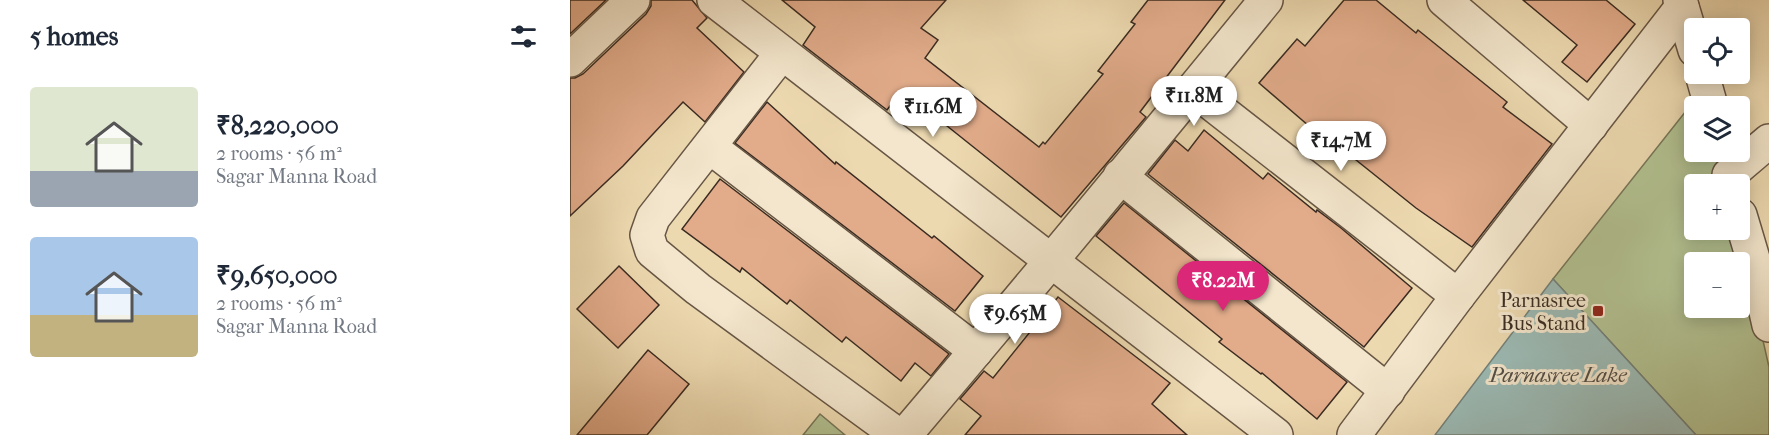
<!DOCTYPE html>
<meta charset="utf-8">
<style>
:root{--surface:#fff;--page:#f6f6f7;--text:#1f2937;--muted:#747a83;--accent:#db2777}
body{margin:0;font-family:"IM FELL French Canon",serif;background:var(--page);color:var(--text);height:100vh;display:flex;flex-direction:column;font-size:22px;white-space:nowrap}
*{box-sizing:border-box;margin:0}
p{font-size:20px;color:var(--muted)}
.icon{flex:none;width:33px;height:33px;fill:none;stroke:currentColor;stroke-width:2;stroke-linecap:round;stroke-linejoin:round}
.map{position:relative;flex:1;overflow:hidden}
.details{display:flex;flex-direction:column;background:var(--surface);width:570px}
.details>*{flex:none}
.tools{position:absolute;left:1114px;top:18px;display:grid;gap:12px}
.tools a{display:grid;place-items:center;width:66px;height:66px;border-radius:6px;background:var(--surface);box-shadow:0 3px 15px #0003;font-size:30px}
.price{position:absolute;translate:-50% -51px;padding:0 14px;border-radius:21px;background:#fff;color:#222;font-size:20px;line-height:39px;filter:drop-shadow(0 2px 3px #0008)}
.price::after{content:'';position:absolute;left:50%;top:36px;width:18px;height:14px;margin-left:-9px;background:inherit;clip-path:polygon(0 0,100% 0,50% 100%)}
.price.active{background:var(--accent);color:#fff}
ul{padding:0;list-style:none}
li{display:flex;align-items:center;gap:18px;height:150px;padding:0 30px}
li span{display:grid;place-items:center;flex:none;width:168px;height:120px;border-radius:6px;color:#555}
li>.icon{margin-inline-start:auto}
span .icon{width:72px;height:72px;fill:#fffc;stroke-width:1}
li b{font-size:26px}
h2{display:flex;justify-content:space-between;align-items:center;height:72px;padding:0 30px;font-size:26px}
main{display:flex;flex:1;min-height:0}
.map>svg:first-child{display:block}
.green{fill:#b2c090;stroke:#767658;stroke-width:1.5;fill-rule:evenodd}
.water{fill:#9bb9b3;stroke:#748079;stroke-width:1.5}
.building{fill:#e2ac8b;stroke:#3a2b21;stroke-width:1.5}
.lines{fill:none;stroke-linecap:round;stroke-linejoin:round}
.minor-casing{stroke:#675645;stroke-width:36}
.minor{stroke:#f3e6cc;stroke-width:33}
.poi-dot{fill:#8f2418;stroke:#f3e6cc;stroke-width:2}
.labels{text-anchor:middle;stroke-width:6;stroke-linejoin:round;paint-order:stroke}
.poi-label{font-size:20px;fill:#3a2b21;stroke:#f3e6cc;text-anchor:end}
.water-label{font-size:21px;font-style:italic;fill:#524e46;stroke:#f3e6cc}
</style>
<main>
<section class="details">
<h2>5 homes<svg class="icon" aria-label="filters" viewBox="0 0 24 24"><path d="M4 7h16M4 17h16"/><circle cx="9" cy="7" r="2"/><circle cx="15" cy="17" r="2"/></svg></h2>
<ul>
<li><span style="background:linear-gradient(#dfe7d0 70%,#9aa5b1 0)"><svg class="icon" aria-label="home" viewBox="0 0 24 24"><path d="M3 11l9-7 9 7M6 9v11h12V9"/></svg></span><div><b>₹8,220,000</b><p>2 rooms · 56 m²</p><p>Sagar Manna Road</p></div></li>
<li><span style="background:linear-gradient(#a9c7e8 65%,#c2b280 0)"><svg class="icon" aria-label="home" viewBox="0 0 24 24"><path d="M3 11l9-7 9 7M6 9v11h12V9"/></svg></span><div><b>₹9,650,000</b><p>2 rooms · 56 m²</p><p>Sagar Manna Road</p></div></li>
</ul>
</section>
<div class="map">
<svg width="1199" height="435" viewBox="0 0 1199 435">
<rect width="100%" height="100%" fill="#edd9b0"/>
<filter id="stains"><feTurbulence type="fractalNoise" baseFrequency=".00333" numOctaves="4"/><feColorMatrix values="0 0 0 0 .2 0 0 0 0 .09 0 0 0 0 .02 0 0 0 .5 -.17"/></filter>
<radialGradient id="worn" r=".72"><stop offset=".6" stop-color="#630" stop-opacity="0"/><stop offset="1" stop-color="#630" stop-opacity=".3"/></radialGradient>
<g class="green">
<path d="M1135 87 1125 106V152H1150L1157 184H1125V230H1168L1199 367V435H1126L983 279ZM1125 262H1170V308H1125Z"/>
<polygon points="250,414 275,435 233,435"/>
</g>
<polygon class="water" points="983,279 1126,435 865,435"/>
<g class="building">
<polygon points="0,0 36,0 0,34"/>
<polygon points="81,0 122,0 137,18 127,28 174,72 135,122 113,102 53,166 0,216 0,78 5,78 13,74 76,14 81,6"/>
<polygon points="212,0 376,0 351,28 368,40 355,58 469,147 473,142 475,144 533,74 528,71 565,24 561,22 578,0 655,0 570,112 576,117 491,217 332,90 317,110 233,45 245,27"/>
<polygon points="774,0 806,0 846,33 848,30 937,102 933,107 982,144 902,247 846,208 741,124 739,126 689,83 727,39 735,46"/>
<polygon points="953,0 1036,0 1065,24 1017,82 992,62 1007,45"/>
<polygon points="197,102 265,164 266,162 362,238 364,236 413,276 385,311 165,143"/>
<polygon points="634,130 693,179 698,173 746,212 747,210 771,228 842,288 794,347 578,174 605,140 618,151"/>
<polygon points="150,179 379,354 361,376 345,363 331,381 276,337 272,342 220,300 217,304 172,268 170,272 112,229"/>
<polygon points="554,203 777,382 747,419 692,373 691,374 649,342 652,339 526,236"/>
<polygon points="49,266 89,305 48,348 7,309"/>
<polygon points="488,297 600,383 582,404 617,435 395,435 411,416 390,399 414,371 423,378"/>
<polygon points="78,350 119,384 77,435 7,435"/>
</g>
<g class="lines">
<defs>
<g id="minor">
<polyline points="144,0 706,435"/>
<polyline points="874,0 1021,125"/>
<polyline points="1110,0 1125,50"/>
<polyline points="212,53 83,218 77,235 82,251 128,289 328,435"/>
<polyline points="0,60 63,0"/>
<polyline points="1132,74 1141,106"/>
<polyline points="623,89 888,296"/>
<polyline points="140,147 406,351"/>
<polyline points="1159,175 1199,141"/>
<polyline points="550,176 818,391"/>
<polyline points="1170,215 1187,272 1199,325"/>
<path d="M335 435C457 291 577 146 696 0"/>
<polyline points="784,435 888,296 1112,7"/>
</g>
</defs>
<use href="#minor" class="minor-casing"/>
<use href="#minor" class="minor"/>
</g>
<rect class="poi-dot" x="1022" y="305" width="12" height="12" rx="3"/>
<g class="labels">
<g class="poi-label">
<text x="1016" y="307">Parnasree<tspan x="1016" dy="23">Bus Stand</tspan></text>
</g>
<g class="water-label">
<text x="988" y="382">Parnasree Lake</text>
</g>
</g>
<rect width="100%" height="100%" filter="url(#stains)"/>
<rect width="100%" height="100%" fill="url(#worn)"/>
</svg>
<div class="tools">
<a><svg class="icon" aria-label="locate" viewBox="0 0 24 24"><circle cx="12" cy="12" r="6"/><path d="M12 2v4M12 18v4M2 12h4M18 12h4"/></svg></a>
<a><svg class="icon" aria-label="layers" viewBox="0 0 24 24"><path d="M12 4l9 5-9 5-9-5zM3 14l9 5 9-5"/></svg></a>
<a>+</a>
<a>−</a>
</div>
<b class="price" style="left:624px;top:127px">₹11.8M</b>
<b class="price" style="left:363px;top:138px">₹11.6M</b>
<b class="price" style="left:771px;top:172px">₹14.7M</b>
<b class="price active" style="left:653px;top:312px">₹8.22M</b>
<b class="price" style="left:445px;top:345px">₹9.65M</b>
</div>
</main>
